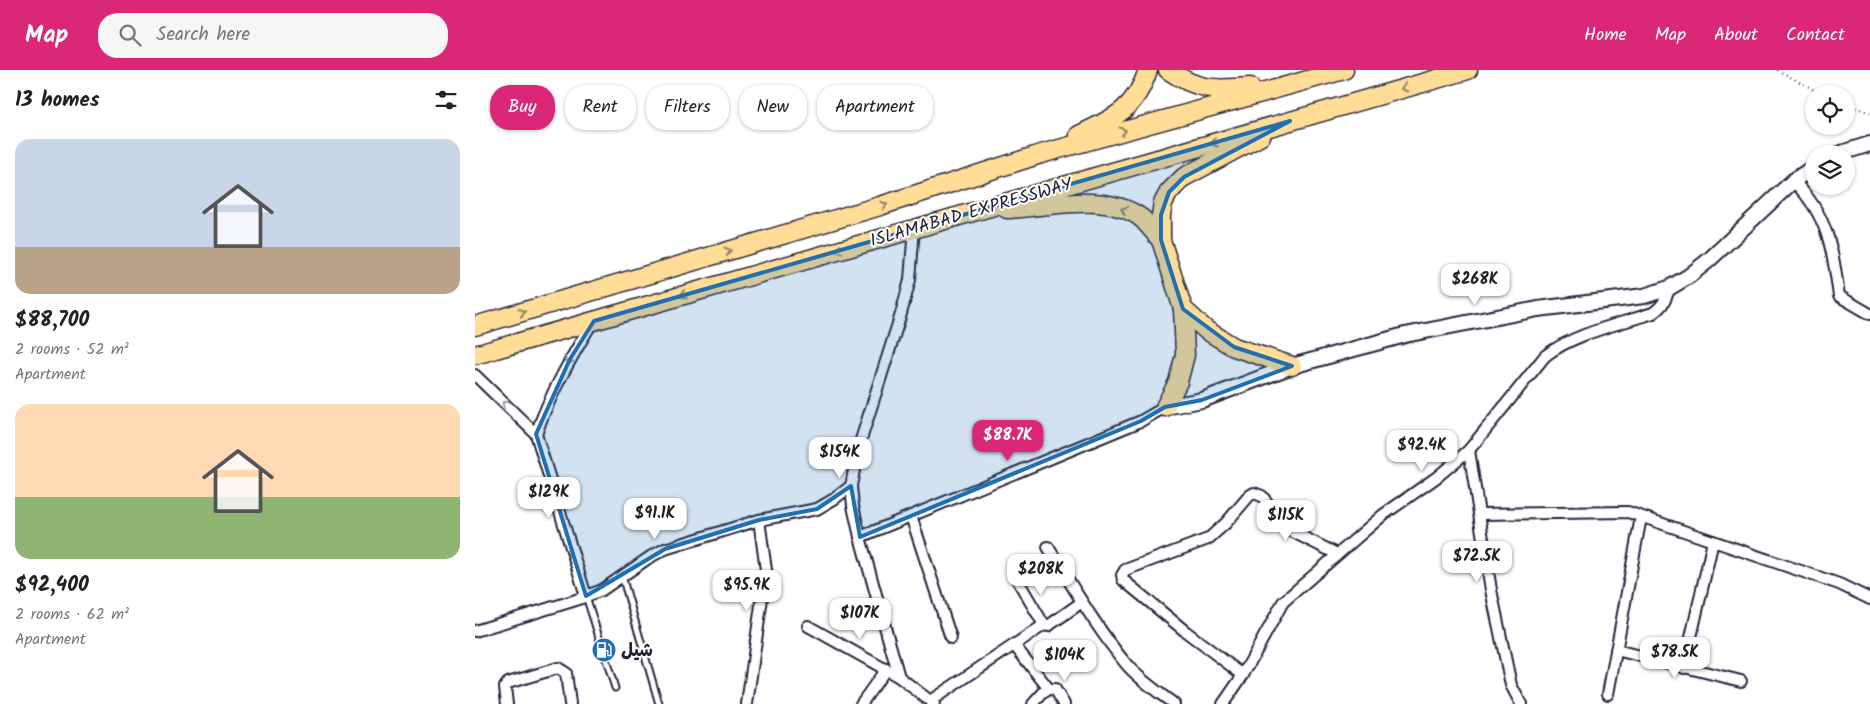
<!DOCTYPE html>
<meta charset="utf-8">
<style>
:root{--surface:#fff;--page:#f6f6f6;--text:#222;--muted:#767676;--accent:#db2777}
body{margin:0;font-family:Kalam,"Playpen Sans Arabic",sans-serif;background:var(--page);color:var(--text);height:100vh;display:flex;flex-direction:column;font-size:19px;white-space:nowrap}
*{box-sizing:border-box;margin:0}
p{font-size:16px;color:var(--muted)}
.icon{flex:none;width:28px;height:28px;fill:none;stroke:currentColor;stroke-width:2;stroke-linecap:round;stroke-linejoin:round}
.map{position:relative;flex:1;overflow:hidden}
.sheet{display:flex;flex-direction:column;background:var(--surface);width:475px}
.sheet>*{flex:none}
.top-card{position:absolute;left:15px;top:15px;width:475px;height:45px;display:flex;gap:10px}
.controls{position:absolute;left:1330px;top:15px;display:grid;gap:10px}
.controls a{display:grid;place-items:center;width:50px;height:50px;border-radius:50%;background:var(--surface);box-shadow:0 1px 4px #0004;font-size:25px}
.price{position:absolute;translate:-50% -42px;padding:0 11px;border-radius:10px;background:#fff;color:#222;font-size:16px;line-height:32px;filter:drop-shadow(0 1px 2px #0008)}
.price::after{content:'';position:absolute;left:50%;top:30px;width:15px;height:11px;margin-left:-8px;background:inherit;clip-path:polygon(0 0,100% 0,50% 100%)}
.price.selected{background:var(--accent);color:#fff}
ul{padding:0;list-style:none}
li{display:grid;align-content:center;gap:10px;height:265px;padding:0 15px}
li span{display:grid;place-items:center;height:155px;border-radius:15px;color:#555}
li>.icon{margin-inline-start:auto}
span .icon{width:90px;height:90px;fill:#fffc;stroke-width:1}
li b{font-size:21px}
h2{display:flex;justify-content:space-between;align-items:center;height:60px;padding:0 15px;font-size:21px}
.chip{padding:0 18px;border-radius:20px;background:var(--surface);box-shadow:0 1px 4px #0004;font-size:18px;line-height:45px}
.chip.selected{background:var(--accent);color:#fff}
header{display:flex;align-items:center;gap:30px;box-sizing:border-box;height:70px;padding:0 25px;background:var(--accent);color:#fff}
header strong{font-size:24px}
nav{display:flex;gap:28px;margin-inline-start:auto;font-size:18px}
.search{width:350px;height:45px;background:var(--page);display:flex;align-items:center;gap:12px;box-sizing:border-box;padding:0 18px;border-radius:20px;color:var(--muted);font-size:19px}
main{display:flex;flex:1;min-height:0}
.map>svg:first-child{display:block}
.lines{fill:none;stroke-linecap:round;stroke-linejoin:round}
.lane-casing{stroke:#22223b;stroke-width:9}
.street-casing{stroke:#22223b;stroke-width:14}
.secondary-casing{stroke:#22223b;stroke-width:18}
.highway-casing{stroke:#22223b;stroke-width:21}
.path{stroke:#22223b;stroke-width:2;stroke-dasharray:1 4;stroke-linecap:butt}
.lane{stroke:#fff;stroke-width:5}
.street{stroke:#fff;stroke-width:10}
.secondary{stroke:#fff;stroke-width:14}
.highway{stroke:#ffdd96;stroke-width:18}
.oneway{stroke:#908068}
.oneway2{stroke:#9c9ca7}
.marked{fill:#1f6fb2;fill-opacity:0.2;stroke:#1f6fb2;stroke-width:4;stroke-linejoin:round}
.labels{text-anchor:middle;stroke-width:4;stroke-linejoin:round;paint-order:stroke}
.street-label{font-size:18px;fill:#22223b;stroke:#fff}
.poi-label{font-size:18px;font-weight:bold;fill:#22223b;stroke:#fff;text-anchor:start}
</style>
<header>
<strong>Map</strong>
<div class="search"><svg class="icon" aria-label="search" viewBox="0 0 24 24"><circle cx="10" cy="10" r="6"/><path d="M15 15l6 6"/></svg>Search here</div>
<nav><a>Home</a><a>Map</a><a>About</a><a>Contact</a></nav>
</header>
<main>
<section class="sheet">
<h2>13 homes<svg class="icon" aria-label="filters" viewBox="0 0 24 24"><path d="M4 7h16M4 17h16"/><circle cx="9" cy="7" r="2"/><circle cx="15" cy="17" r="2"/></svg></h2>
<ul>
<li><span style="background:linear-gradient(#c9d6e8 70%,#b9a48a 0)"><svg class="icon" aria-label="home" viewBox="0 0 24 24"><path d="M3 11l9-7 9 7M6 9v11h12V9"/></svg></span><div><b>$88,700</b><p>2 rooms · 52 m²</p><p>Apartment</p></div></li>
<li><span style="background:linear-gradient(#ffd9b3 60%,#8fb573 0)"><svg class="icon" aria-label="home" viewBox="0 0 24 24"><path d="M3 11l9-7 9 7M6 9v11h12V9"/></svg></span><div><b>$92,400</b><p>2 rooms · 62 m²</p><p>Apartment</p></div></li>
</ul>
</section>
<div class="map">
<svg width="1395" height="634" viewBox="0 0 1395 634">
<rect width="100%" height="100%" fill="#fff"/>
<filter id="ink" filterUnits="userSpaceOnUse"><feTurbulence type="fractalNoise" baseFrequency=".02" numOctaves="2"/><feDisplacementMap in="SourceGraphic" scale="10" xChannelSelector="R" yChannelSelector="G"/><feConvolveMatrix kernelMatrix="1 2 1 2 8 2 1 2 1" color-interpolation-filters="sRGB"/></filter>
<g filter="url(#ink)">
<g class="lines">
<defs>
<g id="lane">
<polyline points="147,506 184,634"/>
<polyline points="111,526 140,618"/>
</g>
<g id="street">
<path d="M1318 111C1353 144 1358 181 1364 226L1395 244"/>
<polyline points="439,158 435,210 426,244 383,379 376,416 378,436 385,467 424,607 459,634"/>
<polyline points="0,305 61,364 111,526"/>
<path d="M61 364C75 324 96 288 118 251"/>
<polyline points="994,380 1016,520 1036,615 1046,634"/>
<polyline points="1005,444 1153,442 1364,514 1395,529"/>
<polyline points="436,446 476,568"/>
<polyline points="385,467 666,351 690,337"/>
<path d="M573 477C598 517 622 559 652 595 665 610 683 622 699 634"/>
<polyline points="543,511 569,555"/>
<polyline points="333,556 424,607"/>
<polyline points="0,561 101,530 127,520 175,487 190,479 284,450 342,439 359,429 376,416"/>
<polyline points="539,575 574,619 580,619 589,634"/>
<polyline points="1141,580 1266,611"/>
<polyline points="1209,598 1238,471"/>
<polyline points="768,605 710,561 648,510 647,505 650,500 733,469 751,453 774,426 779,423 787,426 812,459 862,484"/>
<polyline points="1133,624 1166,447"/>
<polyline points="455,631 569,555 573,556 607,532"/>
<polyline points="32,634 30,617 33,613 83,598 91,603 95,634"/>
<polyline points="272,634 291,500 284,450"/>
<polyline points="386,634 411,599"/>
<polyline points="558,634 568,623 574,619"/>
<path d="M748 634 768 605 808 532 908 445 962 407 994 380 1070 286C1098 264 1144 254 1178 243 1188 236 1191 230 1194 218"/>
</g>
<g id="secondary">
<polyline points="1363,84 1395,74"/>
<polyline points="690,337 727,330 817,296 930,265 1063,239 1169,226 1194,218 1214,206 1234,190 1318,111 1339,97"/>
</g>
<g id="highway">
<path d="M693 0C723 21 740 20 775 17"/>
<path d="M604 65C639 48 660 40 673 0"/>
<polyline points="786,66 709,107 694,122 688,133 686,145 686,170 708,239 731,260 759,277 817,296"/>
<path d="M532 139C572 137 630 122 665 147 673 153 679 163 686 170"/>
<polyline points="0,256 405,136 566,84 869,0"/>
<polyline points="0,285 993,0"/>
<polyline points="690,337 703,312 710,285 708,239"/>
</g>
</defs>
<use href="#lane" class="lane-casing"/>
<use href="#street" class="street-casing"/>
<use href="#secondary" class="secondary-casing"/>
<use href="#highway" class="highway-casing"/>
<g class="path">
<polyline points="1302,0 1347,24"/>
<polyline points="1371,34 1395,43"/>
</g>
<use href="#lane" class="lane"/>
<use href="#street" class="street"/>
<use href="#secondary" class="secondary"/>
<use href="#highway" class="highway"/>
</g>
<defs><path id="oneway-chevron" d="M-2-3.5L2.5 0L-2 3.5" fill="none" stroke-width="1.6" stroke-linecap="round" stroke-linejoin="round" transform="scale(1.25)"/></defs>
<g class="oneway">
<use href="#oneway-chevron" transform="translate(929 18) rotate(164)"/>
<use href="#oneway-chevron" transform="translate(648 61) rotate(-16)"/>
<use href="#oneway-chevron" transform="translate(739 73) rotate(164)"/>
<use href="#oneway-chevron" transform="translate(409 135) rotate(-17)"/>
<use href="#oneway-chevron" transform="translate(649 140) rotate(-157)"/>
<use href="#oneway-chevron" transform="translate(364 180) rotate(164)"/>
<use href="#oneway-chevron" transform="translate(253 181) rotate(-16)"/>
<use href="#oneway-chevron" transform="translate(208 225) rotate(164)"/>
<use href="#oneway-chevron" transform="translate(47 242) rotate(-16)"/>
</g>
<g class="oneway2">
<use href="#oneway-chevron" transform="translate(93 292) rotate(118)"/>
<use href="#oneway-chevron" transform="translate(30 334) rotate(-136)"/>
</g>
</g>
<path class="marked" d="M815 51 709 107 694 122 686 145V170L708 239 759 277 817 296 727 330 690 337 666 351 385 467 376 416 342 439 284 450 190 479 111 526 61 364 95 289 119 251Z"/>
<defs>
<symbol id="fuel-disc" viewBox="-11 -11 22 22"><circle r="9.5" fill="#1f6fb2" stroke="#fff"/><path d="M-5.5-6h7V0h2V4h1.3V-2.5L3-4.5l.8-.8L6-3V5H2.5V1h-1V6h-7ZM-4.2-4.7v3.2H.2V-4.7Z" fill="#fff"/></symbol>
</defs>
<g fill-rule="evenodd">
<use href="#fuel-disc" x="115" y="566" width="28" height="28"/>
</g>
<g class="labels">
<g class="street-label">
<text transform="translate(496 142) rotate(-16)" y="6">ISLAMABAD EXPRESSWAY</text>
</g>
<g class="poi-label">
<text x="146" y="586">شیل</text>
</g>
</g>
</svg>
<div class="controls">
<a><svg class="icon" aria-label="locate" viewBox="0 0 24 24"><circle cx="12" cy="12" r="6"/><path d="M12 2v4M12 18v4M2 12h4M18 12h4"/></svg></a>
<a><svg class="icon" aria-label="layers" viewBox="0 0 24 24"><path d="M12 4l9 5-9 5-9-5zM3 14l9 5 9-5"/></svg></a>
</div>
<b class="price" style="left:1000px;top:236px">$268K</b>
<b class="price selected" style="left:533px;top:392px">$88.7K</b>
<b class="price" style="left:947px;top:402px">$92.4K</b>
<b class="price" style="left:365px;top:409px">$154K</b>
<b class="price" style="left:74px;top:449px">$129K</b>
<b class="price" style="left:180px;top:470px">$91.1K</b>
<b class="price" style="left:811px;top:472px">$115K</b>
<b class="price" style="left:1002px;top:513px">$72.5K</b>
<b class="price" style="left:566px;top:526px">$208K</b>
<b class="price" style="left:272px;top:542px">$95.9K</b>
<b class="price" style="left:385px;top:570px">$107K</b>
<b class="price" style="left:1200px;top:609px">$78.5K</b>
<b class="price" style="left:590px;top:612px">$104K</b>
<div class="top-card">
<a class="chip selected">Buy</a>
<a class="chip">Rent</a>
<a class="chip">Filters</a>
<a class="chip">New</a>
<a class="chip">Apartment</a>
</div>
</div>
</main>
